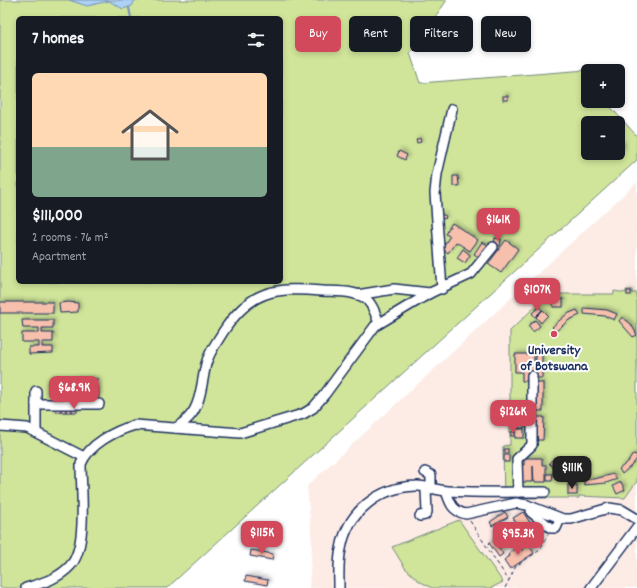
<!DOCTYPE html>
<meta charset="utf-8">
<style>
:root{--surface:#171b24;--page:#242831;--text:#f1f3f6;--muted:#9ea1a6;--line:#363941;--accent:#d1495b}
body{margin:0;font-family:Dekko,sans-serif;background:var(--page);color:var(--text);height:100vh;display:flex;flex-direction:column;font-size:15px;white-space:nowrap}
*{box-sizing:border-box;margin:0}
p{font-size:13px;color:var(--muted)}
.icon{flex:none;width:22px;height:22px;fill:none;stroke:currentColor;stroke-width:2;stroke-linecap:round;stroke-linejoin:round}
.map{position:relative;flex:1;overflow:hidden}
.details{position:absolute;left:16px;top:16px;width:267px;height:268px;display:flex;flex-direction:column;background:var(--surface);border-radius:6px;box-shadow:0 2px 6px #0003}
.details>*{flex:none}
.top-card{position:absolute;left:295px;top:16px;width:282px;height:36px;display:flex;gap:8px}
.tools{position:absolute;left:581px;top:64px;display:grid;gap:8px}
.tools a{display:grid;place-items:center;width:44px;height:44px;border-radius:6px;background:var(--surface);box-shadow:0 2px 6px #0003;font-size:20px}
.price{position:absolute;translate:-50% -34px;padding:0 9px;border-radius:8px;background:var(--accent);color:#fff;font-size:13px;line-height:26px;filter:drop-shadow(0 1px 2px #0008)}
.price::after{content:'';position:absolute;left:50%;top:24px;width:12px;height:9px;margin-left:-6px;background:inherit;clip-path:polygon(0 0,100% 0,50% 100%)}
.price.on{background:#222;color:#fff}
ul{padding:0;list-style:none}
li{display:grid;align-content:center;gap:8px;height:212px;padding:0 16px}
li+li{border-top:1px solid var(--line)}
li span{display:grid;place-items:center;height:124px;border-radius:6px;color:#555}
li>.icon{margin-inline-start:auto}
span .icon{width:72px;height:72px;fill:#fffc;stroke-width:1}
li b{font-size:17px}
h2{display:flex;justify-content:space-between;align-items:center;height:48px;padding:0 16px;font-size:17px}
.chip{padding:0 14px;border-radius:6px;background:var(--surface);box-shadow:0 2px 6px #0003;font-size:14px;line-height:36px}
.chip.on{background:var(--accent);color:#fff}
.map>svg:first-child{display:block}
.built{fill:#fdece6}
.green{fill:#d0e59a;stroke:#768a7c;fill-rule:evenodd}
.water{fill:#add1f5;stroke:#7390b9}
.lines{fill:none;stroke-linecap:round;stroke-linejoin:round}
.stream{stroke:#7390b9;stroke-width:2}
.building{fill:#f7c0ac;stroke:#1b2f5e;fill-rule:evenodd;filter:url(#shadow)}
.minor-casing{stroke:#1b2f5e;stroke-width:12}
.path{stroke:#1b2f5e;stroke-width:1;stroke-dasharray:4 3;stroke-linecap:butt}
.minor{stroke:#fff;stroke-width:9}
.poi-dot{fill:#d1495b;stroke:#fff;stroke-width:1.5}
.labels{text-anchor:middle;stroke-width:4;stroke-linejoin:round;paint-order:stroke}
.poi-label{font-size:14px;font-weight:bold;fill:#1b2f5e;stroke:#fff}
</style>
<div class="map">
<svg width="637" height="588" viewBox="0 0 637 588">
<defs>
<filter id="shadow"><feDropShadow dx="2" dy="-2" stdDeviation="2" flood-color="#0004"/></filter>
</defs>
<rect width="100%" height="100%" fill="#fff"/>
<filter id="ink" filterUnits="userSpaceOnUse"><feTurbulence type="fractalNoise" baseFrequency=".025" numOctaves="2"/><feDisplacementMap in="SourceGraphic" scale="8" xChannelSelector="R" yChannelSelector="G"/><feConvolveMatrix kernelMatrix="1 2 1 2 8 2 1 2 1" color-interpolation-filters="sRGB"/></filter>
<g filter="url(#ink)">
<polygon class="built" points="637,182 637,588 309,588 312,544 307,486"/>
<g class="green">
<path d="M0 0H447L410 53 420 83 599 69V71H588V101H605L637 136V160L167 588H0ZM18 18H281V282H18ZM588 123H618V153H588Z"/>
<polygon points="626,290 632,290 632,293 637,293 637,481 625,498 579,496 579,498 504,498 503,446 510,445 510,331 548,294 614,294 614,291 626,293"/>
<polygon points="459,520 503,582 491,588 432,588 419,581 405,568 392,547"/>
</g>
<polygon class="water" points="69,0 135,0 132,6 123,9 109,1 87,6"/>
<g class="lines">
<polyline class="stream" points="129,8 131,18"/>
</g>
<g class="building">
<rect x="503" y="96" width="5" height="4"/>
<polygon points="420,138 421,142 417,143 416,140"/>
<polygon points="618,144 623,144 622,152 618,152"/>
<polygon points="399,151 407,155 405,160 397,156"/>
<polygon points="453,176 458,176 459,186 453,186"/>
<polygon points="441,214 446,216 445,219 439,217"/>
<polygon points="452,223 478,240 470,251 456,242 448,253 442,248 450,236 445,234"/>
<polygon points="495,238 501,239 500,246 494,245"/>
<polygon points="506,240 518,249 501,273 488,264"/>
<polygon points="482,242 488,245 480,258 474,254"/>
<polygon points="463,249 470,255 465,263 457,258"/>
<rect x="627" y="291" width="4" height="4"/>
<rect x="553" y="299" width="10" height="8"/>
<rect x="0" y="302" width="53" height="11"/>
<polygon points="68,302 78,303 78,312 60,313 59,303"/>
<polygon points="539,307 542,310 535,317 532,313"/>
<polygon points="584,308 607,310 617,314 614,320 605,316 584,314"/>
<polygon points="543,310 548,315 541,323 536,317"/>
<polygon points="577,310 580,315 569,320 556,331 552,327 567,314"/>
<polygon points="622,317 631,324 637,335 633,337 619,321"/>
<polygon points="22,320 53,320 53,328 42,328 42,333 53,333 53,342 42,342 42,347 53,347 53,353 29,354 29,347 39,347 39,342 22,342 22,333 39,333 39,328 23,328"/>
<polygon points="535,320 540,326 533,332 528,326"/>
<polygon points="515,354 534,354 534,373 527,372 527,381 522,381 522,372 515,372"/>
<rect x="536" y="354" width="6" height="24"/>
<path d="M92 379H98L99 397H53V381ZM59 385H65V390H59ZM87 385H92V392H87ZM74 387H80V390H74Z"/>
<rect x="535" y="383" width="8" height="28"/>
<rect x="56" y="407" width="5" height="5"/>
<rect x="61" y="407" width="5" height="5"/>
<rect x="66" y="407" width="6" height="5"/>
<rect x="72" y="407" width="5" height="5"/>
<rect x="514" y="409" width="10" height="19"/>
<polygon points="537,417 544,417 543,440 536,440"/>
<rect x="515" y="429" width="9" height="9"/>
<rect x="511" y="432" width="4" height="4"/>
<rect x="504" y="449" width="4" height="4"/>
<polygon points="633,454 637,455 637,459 632,465 622,474 619,469 628,462"/>
<rect x="504" y="455" width="5" height="7"/>
<polygon points="524,458 542,458 542,465 546,465 546,482 534,482 533,466 533,482 521,482 521,465 524,465"/>
<polygon points="554,458 561,467 581,478 578,483 557,472 549,463"/>
<polygon points="547,474 553,474 552,481 547,481"/>
<polygon points="614,474 617,479 606,483 584,485 584,479 594,479"/>
<polygon points="621,482 625,490 617,494 613,486"/>
<rect x="568" y="485" width="9" height="10"/>
<polygon points="505,512 508,517 492,526 490,522"/>
<polygon points="523,512 540,538 530,545 513,518"/>
<polygon points="494,540 503,554 499,557 489,543"/>
<polygon points="529,545 534,553 510,569 504,560 510,556 509,553 519,546 523,551"/>
<polygon points="251,550 273,554 272,560 250,556"/>
<polygon points="246,576 268,580 267,585 245,581"/>
</g>
<g class="lines">
<defs>
<g id="minor">
<polyline points="442,289 435,193 437,174 452,109"/>
<polyline points="357,295 394,289 430,293"/>
<polyline points="36,391 36,432"/>
<polyline points="36,404 99,404"/>
<polyline points="0,426 27,428 84,457"/>
<path d="M176 428C181 424 186 421 190 416 201 404 202 380 206 364 209 352 217 342 223 332 250 290 275 287 322 291 335 292 359 290 368 301 374 307 376 316 379 323"/>
<polyline points="425,472 431,475 431,489"/>
<path d="M446 491C450 503 452 511 466 514L516 503 527 505 563 519H571L609 508 622 510 637 519"/>
<polyline points="518,492 517,459 532,445 532,376"/>
<polyline points="531,512 551,528 556,528 560,519"/>
<polyline points="420,516 425,515 427,512 426,490"/>
<path d="M26 588C42 583 58 579 70 566 88 548 81 489 81 464 89 444 115 431 135 425L240 433 303 414 313 408 325 394 375 326 430 293 471 274 493 247"/>
<path d="M339 588C339 575 338 561 341 549 347 512 379 487 416 486 426 485 437 491 448 491 481 493 513 492 545 492"/>
<polyline points="591,588 637,527"/>
</g>
</defs>
<use href="#minor" class="minor-casing"/>
<g class="path">
<polyline points="470,521 509,581"/>
<polyline points="505,588 516,566 540,550 548,534"/>
</g>
<use href="#minor" class="minor"/>
</g>
</g>
<circle class="poi-dot" cx="554" cy="334" r="4"/>
<g class="labels">
<g class="poi-label">
<text x="554" y="354">University<tspan x="554" dy="16">of Botswana</tspan></text>
</g>
</g>
</svg>
<div class="tools">
<a>+</a>
<a>−</a>
</div>
<b class="price" style="left:498px;top:242px">$161K</b>
<b class="price" style="left:537px;top:312px">$107K</b>
<b class="price" style="left:74px;top:410px">$68.9K</b>
<b class="price" style="left:513px;top:434px">$126K</b>
<b class="price on" style="left:572px;top:490px">$111K</b>
<b class="price" style="left:262px;top:555px">$115K</b>
<b class="price" style="left:518px;top:556px">$95.3K</b>
<div class="top-card">
<a class="chip on">Buy</a>
<a class="chip">Rent</a>
<a class="chip">Filters</a>
<a class="chip">New</a>
</div>
<section class="details">
<h2>7 homes<svg class="icon" aria-label="filters" viewBox="0 0 24 24"><path d="M4 7h16M4 17h16"/><circle cx="9" cy="7" r="2"/><circle cx="15" cy="17" r="2"/></svg></h2>
<ul>
<li><span style="background:linear-gradient(#ffd9b3 60%,#7fa58c 0)"><svg class="icon" aria-label="home" viewBox="0 0 24 24"><path d="M3 11l9-7 9 7M6 9v11h12V9"/></svg></span><div><b>$111,000</b><p>2 rooms · 76 m²</p><p>Apartment</p></div></li>
</ul>
</section>
</div>
